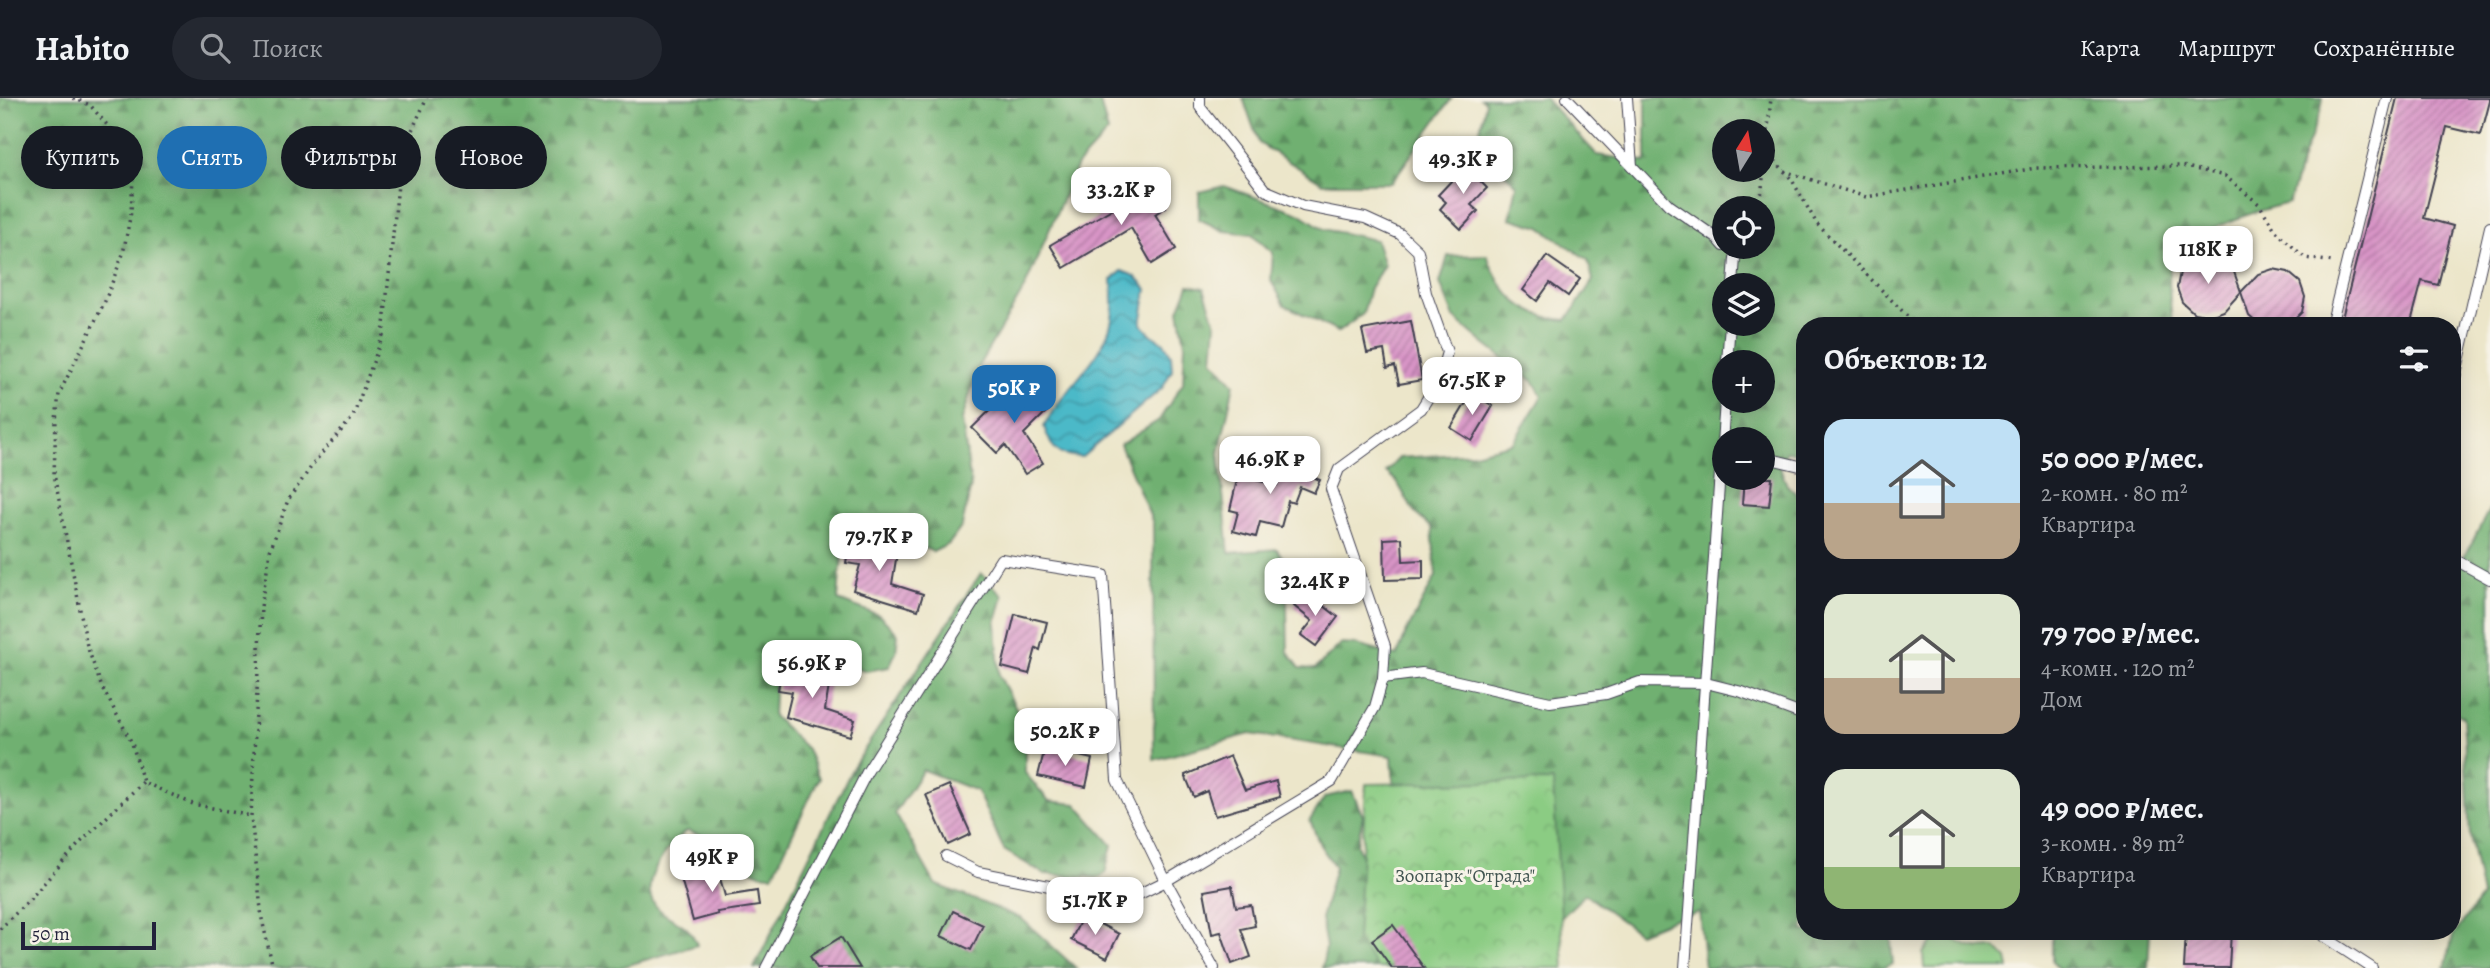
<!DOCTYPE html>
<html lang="ru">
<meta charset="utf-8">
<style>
:root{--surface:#171b24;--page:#242831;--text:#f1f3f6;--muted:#9ea1a6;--line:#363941;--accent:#1f6fb2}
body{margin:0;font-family:Alegreya,serif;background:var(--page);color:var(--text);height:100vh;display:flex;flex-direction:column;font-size:26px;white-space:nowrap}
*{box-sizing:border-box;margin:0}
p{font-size:23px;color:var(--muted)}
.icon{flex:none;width:38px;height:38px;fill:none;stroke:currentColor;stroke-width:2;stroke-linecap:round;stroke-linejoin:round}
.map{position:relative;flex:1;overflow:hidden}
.details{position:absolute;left:1796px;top:219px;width:665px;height:623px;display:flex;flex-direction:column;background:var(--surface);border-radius:28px;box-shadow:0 4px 18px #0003}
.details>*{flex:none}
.hud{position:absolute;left:21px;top:28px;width:665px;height:63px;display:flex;gap:14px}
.needle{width:46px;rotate:11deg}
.fabs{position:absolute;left:1712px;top:21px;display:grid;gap:14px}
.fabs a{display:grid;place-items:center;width:63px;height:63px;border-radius:50%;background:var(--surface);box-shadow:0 4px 18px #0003;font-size:35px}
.scale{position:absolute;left:21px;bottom:18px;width:135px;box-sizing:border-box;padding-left:7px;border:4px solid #22223b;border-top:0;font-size:19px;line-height:24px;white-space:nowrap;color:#22223b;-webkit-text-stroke:5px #f7f3e8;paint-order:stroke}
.price{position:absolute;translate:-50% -60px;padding:0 16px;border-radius:14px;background:#fff;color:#222;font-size:23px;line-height:46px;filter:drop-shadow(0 2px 4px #0008)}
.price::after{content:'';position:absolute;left:50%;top:42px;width:21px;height:16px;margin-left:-10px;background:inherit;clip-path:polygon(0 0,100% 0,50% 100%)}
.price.current{background:var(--accent);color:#fff}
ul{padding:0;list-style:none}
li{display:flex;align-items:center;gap:21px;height:175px;padding:0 28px}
li span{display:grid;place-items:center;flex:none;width:196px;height:140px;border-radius:21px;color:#555}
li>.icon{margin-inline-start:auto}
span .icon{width:84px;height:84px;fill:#fffc;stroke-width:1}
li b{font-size:30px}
h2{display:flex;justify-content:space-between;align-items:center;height:84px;padding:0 28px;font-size:30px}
.tag{padding:0 24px;border-radius:32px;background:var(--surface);box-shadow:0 4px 18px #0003;font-size:24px;line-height:63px}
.tag.current{background:var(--accent);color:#fff}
header{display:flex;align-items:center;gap:42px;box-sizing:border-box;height:98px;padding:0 35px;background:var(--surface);border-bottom:2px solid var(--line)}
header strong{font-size:33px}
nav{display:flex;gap:38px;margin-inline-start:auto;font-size:24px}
.search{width:490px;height:63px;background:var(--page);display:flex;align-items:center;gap:18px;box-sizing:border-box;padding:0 24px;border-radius:38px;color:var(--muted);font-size:26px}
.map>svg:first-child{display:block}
.green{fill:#8bcc83;stroke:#56775f;stroke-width:2}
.forest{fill:url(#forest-firs);stroke:#496956;stroke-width:2;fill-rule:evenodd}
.park{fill:url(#park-crowns);stroke:#56775f;stroke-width:2}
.water{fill:url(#water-waves);stroke:#376e82;stroke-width:2}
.building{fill:url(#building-hatch)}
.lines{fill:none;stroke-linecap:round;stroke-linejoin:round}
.service-casing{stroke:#403f50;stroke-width:12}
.path{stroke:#403f50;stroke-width:3.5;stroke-dasharray:2 5;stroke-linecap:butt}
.service{stroke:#fff;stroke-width:10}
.labels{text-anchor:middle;stroke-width:6;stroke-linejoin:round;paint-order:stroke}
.park-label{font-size:19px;fill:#425551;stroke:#f7f3e8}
</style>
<header>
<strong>Habito</strong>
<div class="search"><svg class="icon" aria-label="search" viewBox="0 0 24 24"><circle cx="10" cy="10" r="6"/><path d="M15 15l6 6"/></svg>Поиск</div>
<nav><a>Карта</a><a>Маршрут</a><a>Сохранённые</a></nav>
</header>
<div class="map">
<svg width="2490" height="870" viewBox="0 0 2490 870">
<defs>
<pattern id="forest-firs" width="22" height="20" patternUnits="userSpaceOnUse" patternTransform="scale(1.75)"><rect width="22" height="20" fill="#70b071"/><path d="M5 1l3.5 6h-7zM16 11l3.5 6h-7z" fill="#5c8f5e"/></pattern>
<pattern id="park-crowns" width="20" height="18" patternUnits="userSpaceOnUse" patternTransform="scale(1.75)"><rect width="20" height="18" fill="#8bcc83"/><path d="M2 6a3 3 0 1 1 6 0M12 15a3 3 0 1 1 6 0" fill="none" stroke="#78af72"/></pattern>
<pattern id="water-waves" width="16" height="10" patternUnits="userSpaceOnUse" patternTransform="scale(1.75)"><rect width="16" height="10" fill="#4cb9c8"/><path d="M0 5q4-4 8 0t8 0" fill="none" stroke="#3f96a4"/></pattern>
<pattern id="building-hatch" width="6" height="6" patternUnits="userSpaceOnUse" patternTransform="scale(1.75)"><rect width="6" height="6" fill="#d894c6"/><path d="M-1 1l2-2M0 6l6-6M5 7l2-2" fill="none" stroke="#af78a2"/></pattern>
</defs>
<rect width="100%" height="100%" fill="#f7f3e8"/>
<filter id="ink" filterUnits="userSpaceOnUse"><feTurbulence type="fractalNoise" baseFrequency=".0143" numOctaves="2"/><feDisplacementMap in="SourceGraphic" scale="14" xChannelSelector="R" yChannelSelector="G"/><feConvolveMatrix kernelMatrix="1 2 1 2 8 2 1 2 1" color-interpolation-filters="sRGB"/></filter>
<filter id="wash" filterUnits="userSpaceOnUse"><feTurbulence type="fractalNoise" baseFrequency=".00686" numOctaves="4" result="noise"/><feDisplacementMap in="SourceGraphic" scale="28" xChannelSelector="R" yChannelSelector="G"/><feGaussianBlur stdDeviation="1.57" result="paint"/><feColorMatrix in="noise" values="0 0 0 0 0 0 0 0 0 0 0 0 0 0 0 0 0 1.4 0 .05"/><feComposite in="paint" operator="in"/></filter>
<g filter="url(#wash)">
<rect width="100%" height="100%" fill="#ece6ca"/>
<path class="green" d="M1952 840C1967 850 1977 852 1995 850L2007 861 2009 870H1924L1923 855 1933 843Z"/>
<g class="forest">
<path d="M0 0H1099L1108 34 1077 67 1025 189 979 267 962 322 971 388 962 428 949 446 933 454 907 442 865 430 846 437 840 474 838 502 879 517 898 536 896 554 889 569 866 573 849 567 826 555 793 552 775 573 773 618 807 651 819 680 773 777C745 778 744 756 723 746 712 741 699 737 687 733 669 747 637 784 655 807 669 825 688 821 697 847L618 870H0Z"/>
<polygon points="1243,0 1452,0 1391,85 1323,85 1259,45"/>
<path d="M1481 0H1545L1597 57 1646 64V0H2323L2321 12 2303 58 2289 105C2258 112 2182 135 2171 167 2167 178 2171 215 2173 227L1804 228V356L1787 353 1779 367 1787 387 1804 403V833H1890L1893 866 1881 870H1705L1699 814 1671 822 1639 835 1585 796 1561 820V870L1400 796 1392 658 1250 636 1154 662 1153 425 1120 347 1159 322 1183 285 1185 246 1179 212 1189 187 1204 190 1216 226 1213 262 1234 286 1219 355 1229 455 1277 451 1286 465 1288 554 1300 570 1315 571 1341 546 1357 547 1397 558 1407 533 1436 478 1432 430 1414 414 1397 384 1386 374 1399 360 1474 355 1513 345 1542 298 1534 284 1483 245 1454 220 1440 185 1448 158 1487 157C1502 197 1523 219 1567 222L1593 182 1588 162 1540 129 1510 120 1517 87 1484 57 1480 32 1486 4ZM1724 33H1762V72H1724ZM1724 110H1762V149H1724ZM1724 187H1762V226H1724ZM1724 264H1762V303H1724ZM1724 341H1762V380H1724Z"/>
<polygon points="1224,88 1299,115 1324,131 1376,142 1384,167 1370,190 1363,216 1338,234 1285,207 1271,183 1273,155 1252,136 1224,133 1199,121 1199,94"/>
<polygon points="2490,410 2490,870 2445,870 2453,838 2482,798 2470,738 2463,619 2452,614 2452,482"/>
<polygon points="981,475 1003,498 996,524 999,577 1018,614 1025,636 1025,675 1049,703 1076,706 1112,747 1105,776 1099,780 1044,776 1004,752 977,693 923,672 895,715 935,786 1021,820 1076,870 754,870 853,669"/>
<polygon points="1352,693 1363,718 1357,746 1366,771 1368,845 1377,870 1322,870 1326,849 1321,821 1335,769 1320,747 1310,722 1325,699"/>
<polygon points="2052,833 2150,833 2148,870 2058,870 2052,864"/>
</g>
<polygon class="park" points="1553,683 1564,870 1377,870 1357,842 1366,686"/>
<path class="water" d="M1122 173 1135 178 1147 191 1141 226 1152 237 1164 245 1171 257 1172 272 1162 290 1082 359C1057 358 1052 352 1044 329 1061 292 1105 261 1112 221 1114 209 1113 194 1112 182Z"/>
<g id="blocks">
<g class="building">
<polygon points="2397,0 2490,0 2490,3 2481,37 2447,29 2424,120 2453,128 2438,187 2422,183 2410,228 2340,228"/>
<polygon points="1468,65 1484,79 1480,83 1487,90 1471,107 1478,113 1461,131 1440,111 1446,104 1438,97"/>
<polygon points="1135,83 1141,94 1153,87 1166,109 1155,116 1176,151 1152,166 1131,130 1064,170 1050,147 1117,108 1111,97"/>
<polygon points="2206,157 2221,160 2233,171 2241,194 2224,213 2210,218 2194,215 2182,204 2177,190 2180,174 2190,162"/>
<polygon points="1547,158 1580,181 1568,198 1550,185 1537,203 1523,192"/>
<polygon points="2273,171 2288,174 2300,184 2305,199 2302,214 2288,228 2260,228 2249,218 2241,194 2258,176"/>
<polygon points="1411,223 1422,282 1399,286 1395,268 1387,270 1384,252 1367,255 1362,232"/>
<polygon points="1022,281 1050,310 1024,336 1043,365 1025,376 1005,347 997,355 972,330"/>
<polygon points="1472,295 1493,308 1472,343 1451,330"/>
<polygon points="1291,353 1312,362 1306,376 1320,382 1314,395 1300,389 1294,405 1288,403 1281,429 1260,424 1256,439 1233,433 1238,414 1230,412 1238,378 1277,387"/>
<polygon points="1744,380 1772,380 1769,408 1742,406"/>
<polygon points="1402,440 1403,463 1423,462 1423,481 1385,482 1384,441"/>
<polygon points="850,441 898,449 892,486 923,496 918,512 853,492 860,467 846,465"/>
<polygon points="1305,493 1338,519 1316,548 1301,537 1312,523 1294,508"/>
<polygon points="1015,516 1047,524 1040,552 1036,550 1029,576 1002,569"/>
<polygon points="782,568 831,576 825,612 855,622 850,638 786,619 792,594 778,592"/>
<polygon points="1045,650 1092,661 1086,689 1038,678"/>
<polygon points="1230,658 1245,692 1276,683 1280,699 1215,718 1207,693 1194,699 1185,677"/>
<polygon points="949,687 971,736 948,747 926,697"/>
<polygon points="716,766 725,798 757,793 759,808 717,814 718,816 693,823 680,777"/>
<polygon points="1232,788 1236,809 1251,807 1255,828 1241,831 1251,859 1232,866 1221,834 1212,836 1204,793"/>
<polygon points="953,813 983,827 971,852 941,838"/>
<polygon points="1083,817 1119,836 1107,860 1071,842"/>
<polygon points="1393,827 1424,870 1392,870 1372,842"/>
<polygon points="2186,833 2231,833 2229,870 2184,870"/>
<polygon points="841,839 860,870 817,870 810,858"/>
</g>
</g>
</g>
<g filter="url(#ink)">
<use href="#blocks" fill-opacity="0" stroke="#403f50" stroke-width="2"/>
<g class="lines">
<defs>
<g id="service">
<polyline points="1567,0 1669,107 1718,141 1724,148"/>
<polyline points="1627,0 1632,68"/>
<polyline points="1733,187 1735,160 1742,149"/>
<polyline points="2331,228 2387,0"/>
<polyline points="1727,264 1730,226"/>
<polyline points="2452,293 2490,129"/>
<polyline points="1762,359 1804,369"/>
<polyline points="2452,460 2490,481"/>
<polyline points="1383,580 1422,575 1550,604 1606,596 1640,584 1706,585 1742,594 1804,617"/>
<polyline points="946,758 978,774 1125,803 1166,783 1332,683 1375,609 1383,580 1385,548 1331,391 1339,371 1421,311 1439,282 1447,254 1426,195 1418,153 1400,136 1365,120 1303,108 1265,92 1200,9 1200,0"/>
<polyline points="2320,833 2323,838 2372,870"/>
<polyline points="766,870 867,674 1001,461 1103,477 1117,682 1166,783 1214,870"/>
<polyline points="1685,870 1725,303"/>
</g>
</defs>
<use href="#service" class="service-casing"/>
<g class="path">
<polyline points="73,0 90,7 120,42 133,80 131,114 123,156 105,203 59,296 56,322 54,376 87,548 101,587 132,645 143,684 193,706 251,718"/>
<polyline points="1766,52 1792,82 1817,126 1917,228"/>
<polyline points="1784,73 1866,99 2036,70 2182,68 2225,78 2259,106 2276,133 2305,160 2334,164"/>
<polyline points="1760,110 1771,0"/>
<polyline points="0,831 30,801 78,747 143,684"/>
<polyline points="273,870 262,821 251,718 261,509 270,453 288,402 316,362 353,319 383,237 401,56 427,0"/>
</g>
<use href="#service" class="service"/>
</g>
</g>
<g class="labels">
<g class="park-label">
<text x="1465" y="784">Зоопарк "Отрада"</text>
</g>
</g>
</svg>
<div class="fabs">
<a><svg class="needle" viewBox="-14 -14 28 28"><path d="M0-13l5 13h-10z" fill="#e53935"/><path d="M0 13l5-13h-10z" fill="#9ea1a6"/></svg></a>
<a><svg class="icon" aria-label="locate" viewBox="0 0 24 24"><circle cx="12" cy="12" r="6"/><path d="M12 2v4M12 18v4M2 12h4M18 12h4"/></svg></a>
<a><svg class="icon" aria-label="layers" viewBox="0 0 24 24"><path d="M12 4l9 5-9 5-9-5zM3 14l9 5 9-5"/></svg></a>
<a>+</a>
<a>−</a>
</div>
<div class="scale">50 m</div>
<b class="price" style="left:1463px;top:98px">49.3K ₽</b>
<b class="price" style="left:1121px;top:129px">33.2K ₽</b>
<b class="price" style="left:2208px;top:188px">118K ₽</b>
<b class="price" style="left:1472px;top:319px">67.5K ₽</b>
<b class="price current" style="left:1014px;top:327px">50K ₽</b>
<b class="price" style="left:1270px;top:398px">46.9K ₽</b>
<b class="price" style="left:879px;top:475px">79.7K ₽</b>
<b class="price" style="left:1315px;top:520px">32.4K ₽</b>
<b class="price" style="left:812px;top:602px">56.9K ₽</b>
<b class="price" style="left:1065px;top:670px">50.2K ₽</b>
<b class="price" style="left:712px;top:796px">49K ₽</b>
<b class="price" style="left:1095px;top:839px">51.7K ₽</b>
<div class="hud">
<a class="tag">Купить</a>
<a class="tag current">Снять</a>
<a class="tag">Фильтры</a>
<a class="tag">Новое</a>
</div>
<section class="details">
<h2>Объектов: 12<svg class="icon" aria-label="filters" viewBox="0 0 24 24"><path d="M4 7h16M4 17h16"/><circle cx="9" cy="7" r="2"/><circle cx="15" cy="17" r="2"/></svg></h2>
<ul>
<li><span style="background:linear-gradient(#bfe0f5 60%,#b9a48a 0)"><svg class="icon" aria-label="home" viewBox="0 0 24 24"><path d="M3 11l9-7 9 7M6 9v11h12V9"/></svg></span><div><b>50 000 ₽/мес.</b><p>2-комн. · 80 m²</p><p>Квартира</p></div></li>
<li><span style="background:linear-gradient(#dfe7d0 60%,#b9a48a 0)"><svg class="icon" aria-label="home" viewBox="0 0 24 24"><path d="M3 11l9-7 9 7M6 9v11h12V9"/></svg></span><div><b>79 700 ₽/мес.</b><p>4-комн. · 120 m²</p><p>Дом</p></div></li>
<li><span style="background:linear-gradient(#dfe7d0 70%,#8fb573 0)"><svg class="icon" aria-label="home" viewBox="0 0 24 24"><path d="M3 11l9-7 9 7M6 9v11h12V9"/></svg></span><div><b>49 000 ₽/мес.</b><p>3-комн. · 89 m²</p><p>Квартира</p></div></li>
</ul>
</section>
</div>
